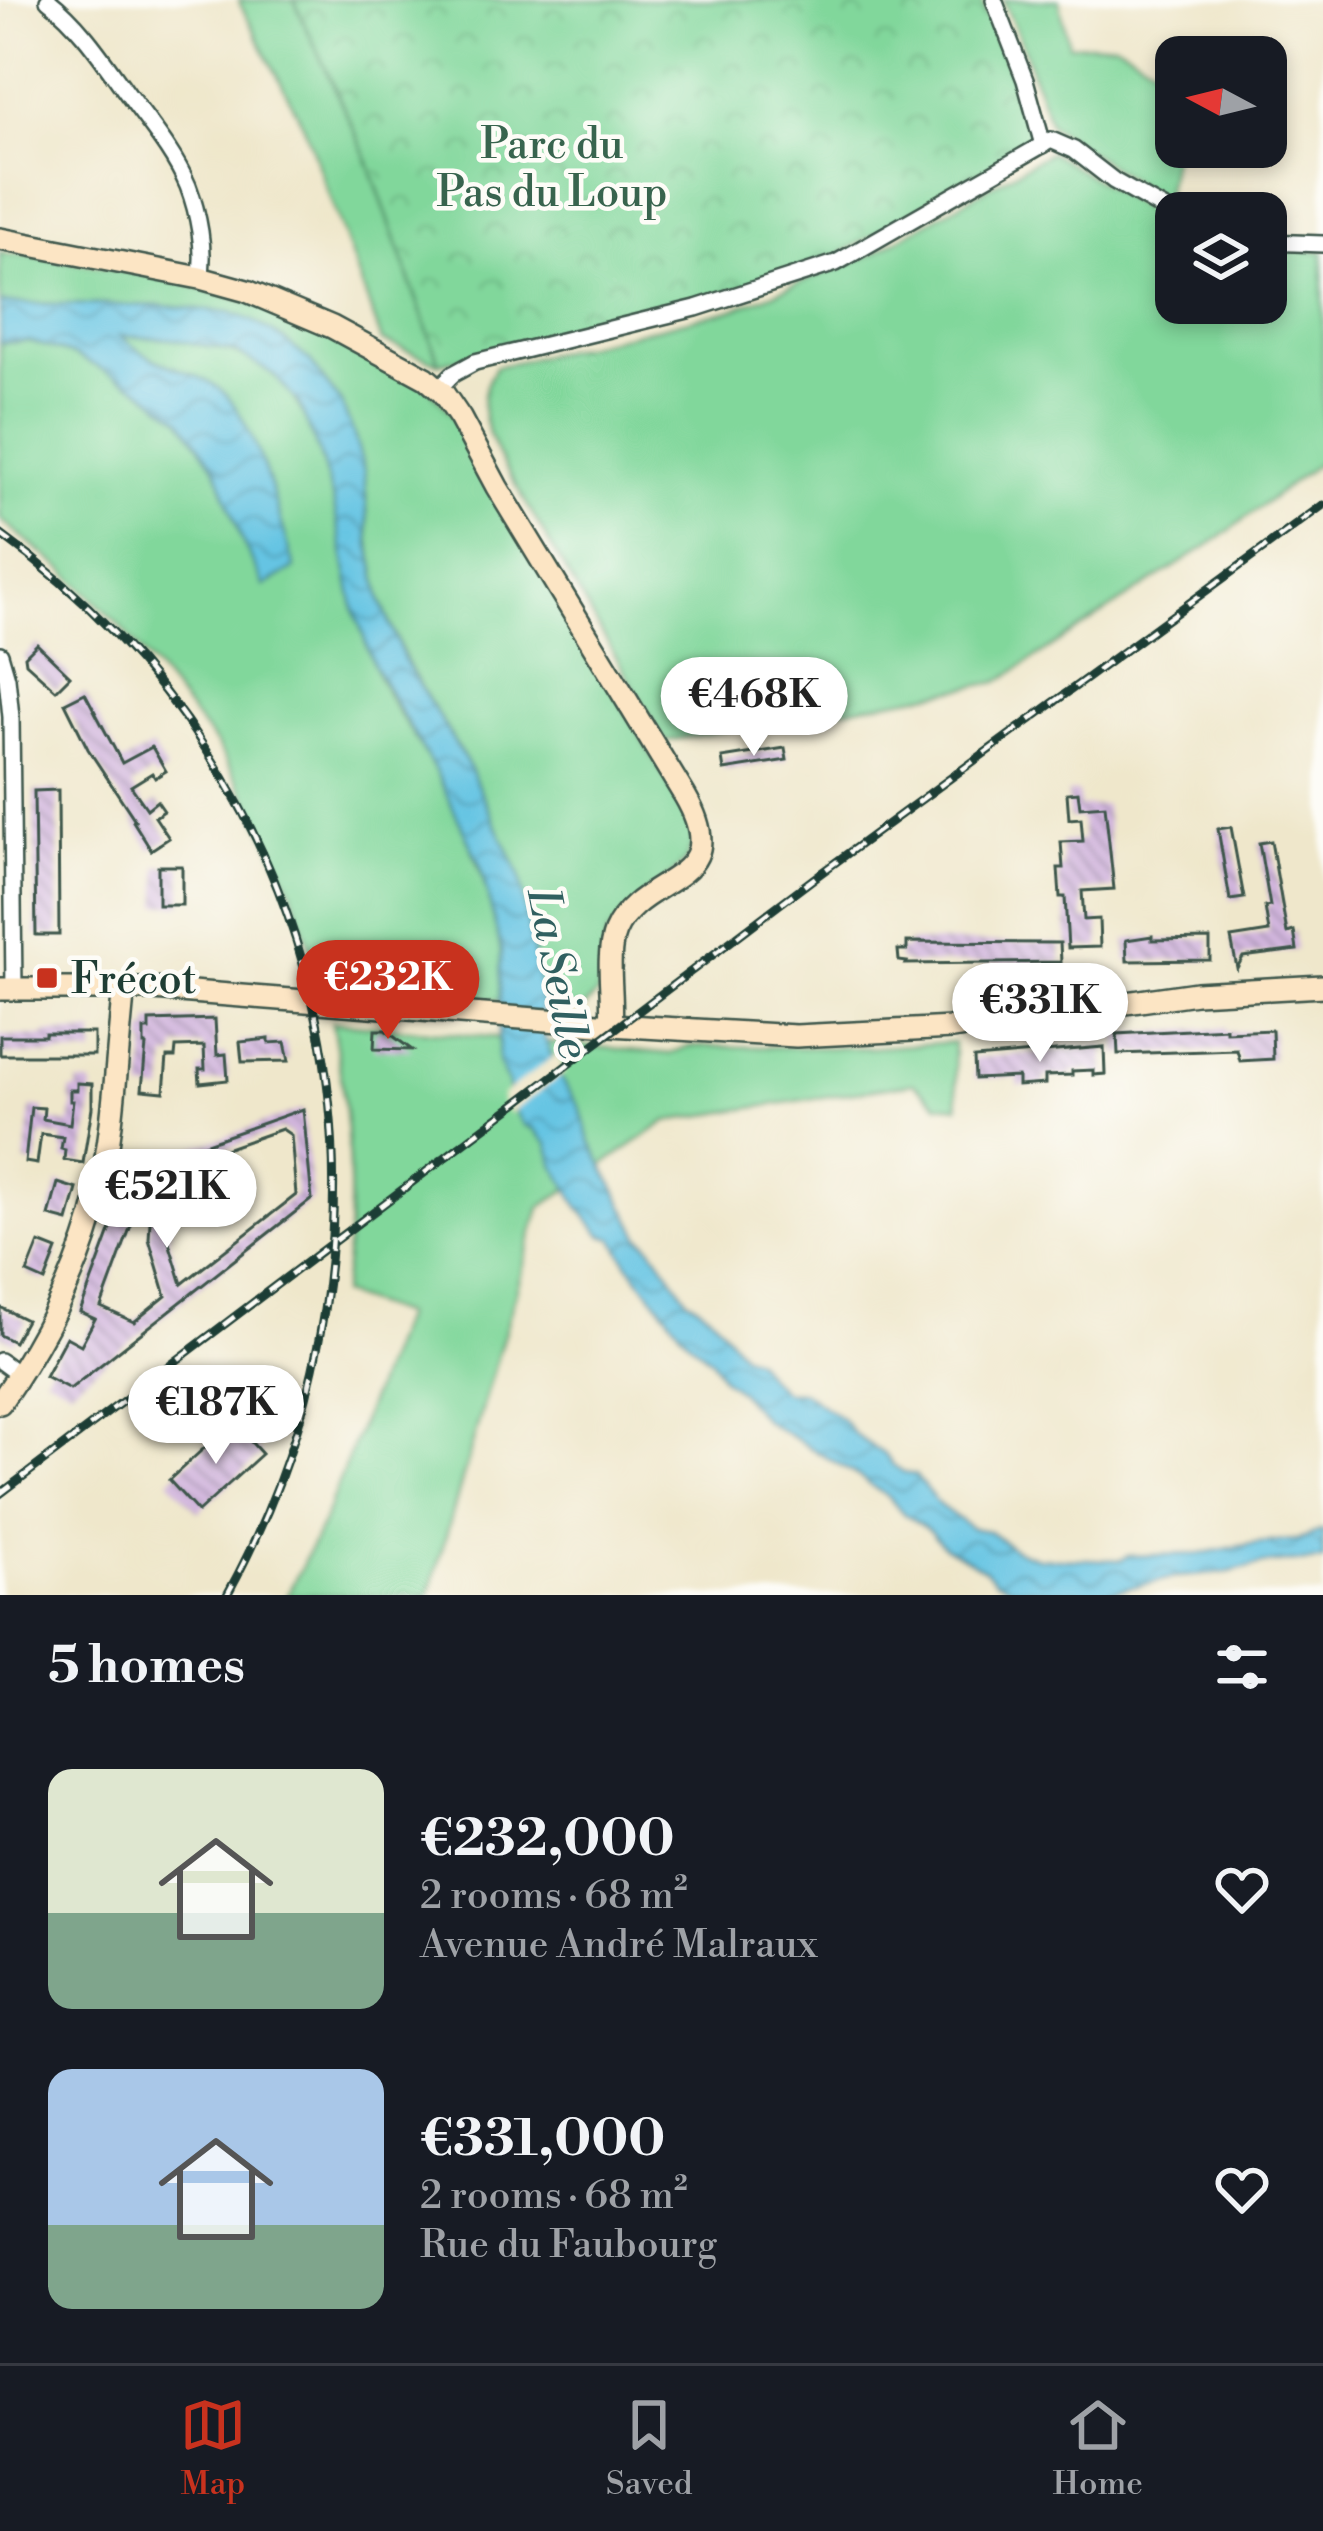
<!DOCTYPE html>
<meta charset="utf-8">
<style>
:root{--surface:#171b24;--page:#20242c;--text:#f1f3f6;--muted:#9ea1a6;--line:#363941;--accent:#c8321e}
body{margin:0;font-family:"Libre Bodoni",serif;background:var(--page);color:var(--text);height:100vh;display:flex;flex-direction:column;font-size:45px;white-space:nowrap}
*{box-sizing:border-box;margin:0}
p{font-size:39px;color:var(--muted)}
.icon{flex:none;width:66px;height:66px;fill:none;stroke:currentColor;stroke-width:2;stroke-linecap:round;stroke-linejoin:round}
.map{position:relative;height:1595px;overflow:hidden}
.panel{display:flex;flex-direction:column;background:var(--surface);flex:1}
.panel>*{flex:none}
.needle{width:78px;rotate:277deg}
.fabs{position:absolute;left:1155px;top:36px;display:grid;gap:24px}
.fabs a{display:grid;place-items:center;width:132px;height:132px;border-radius:24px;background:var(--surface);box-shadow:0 6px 18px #0003;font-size:60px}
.price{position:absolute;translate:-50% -102px;padding:0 27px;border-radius:42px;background:#fff;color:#222;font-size:39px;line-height:78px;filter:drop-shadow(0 3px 6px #0008)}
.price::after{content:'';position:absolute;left:50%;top:72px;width:36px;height:27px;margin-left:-18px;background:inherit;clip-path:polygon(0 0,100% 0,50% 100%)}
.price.current{background:var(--accent);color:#fff}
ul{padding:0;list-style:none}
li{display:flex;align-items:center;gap:36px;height:300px;padding:0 48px}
li span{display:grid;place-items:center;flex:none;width:336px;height:240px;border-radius:24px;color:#555}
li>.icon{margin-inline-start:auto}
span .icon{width:144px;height:144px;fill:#fffc;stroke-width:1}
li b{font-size:51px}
h2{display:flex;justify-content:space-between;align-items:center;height:144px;padding:0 48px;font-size:51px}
.tab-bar{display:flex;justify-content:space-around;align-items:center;height:168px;border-top:3px solid var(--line);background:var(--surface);font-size:33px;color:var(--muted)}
.tab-bar a{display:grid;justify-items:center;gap:6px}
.tab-bar .current{color:var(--accent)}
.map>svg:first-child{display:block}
.green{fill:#81d79b;stroke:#508a68;stroke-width:3}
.park{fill:url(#park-crowns);stroke:#508a68;stroke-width:3}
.water{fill:url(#water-waves);stroke:#42808c;stroke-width:3}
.pier{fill:#efe7cb}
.building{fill:url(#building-back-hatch)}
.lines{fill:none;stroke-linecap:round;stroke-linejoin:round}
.street-casing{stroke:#3e564b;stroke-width:20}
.secondary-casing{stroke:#3e564b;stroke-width:26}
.street{stroke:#fff;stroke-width:15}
.secondary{stroke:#fce5c4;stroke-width:21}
.rail-casing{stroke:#1f3d34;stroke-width:9}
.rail{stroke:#fdfcf7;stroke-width:4.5;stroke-dasharray:14;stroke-linecap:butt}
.poi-dot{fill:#c8321e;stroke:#fdfcf7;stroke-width:4.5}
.labels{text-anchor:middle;stroke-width:9;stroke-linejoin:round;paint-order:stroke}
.park-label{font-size:42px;fill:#38644e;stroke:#fdfcf7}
.poi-label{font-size:42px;fill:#1f3d34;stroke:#fdfcf7;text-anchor:start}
.water-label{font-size:45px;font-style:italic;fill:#305f60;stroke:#fdfcf7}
</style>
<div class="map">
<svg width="1323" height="1595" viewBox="0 0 1323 1595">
<defs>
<pattern id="park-crowns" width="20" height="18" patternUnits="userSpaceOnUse" patternTransform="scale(3)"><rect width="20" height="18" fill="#81d79b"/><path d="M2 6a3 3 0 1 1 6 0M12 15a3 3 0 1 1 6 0" fill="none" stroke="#6fb986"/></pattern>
<pattern id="water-waves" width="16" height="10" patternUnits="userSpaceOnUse" patternTransform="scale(3)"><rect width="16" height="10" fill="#65c4e3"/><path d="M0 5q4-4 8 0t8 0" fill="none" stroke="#53a0b9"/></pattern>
<pattern id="building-back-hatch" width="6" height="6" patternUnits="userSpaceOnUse" patternTransform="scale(3)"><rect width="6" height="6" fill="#d1b5dd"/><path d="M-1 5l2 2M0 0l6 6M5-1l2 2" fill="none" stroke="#a994b4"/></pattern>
</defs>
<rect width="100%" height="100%" fill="#fdfcf7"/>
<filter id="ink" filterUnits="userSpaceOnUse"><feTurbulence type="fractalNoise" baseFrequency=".00833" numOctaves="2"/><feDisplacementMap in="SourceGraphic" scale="24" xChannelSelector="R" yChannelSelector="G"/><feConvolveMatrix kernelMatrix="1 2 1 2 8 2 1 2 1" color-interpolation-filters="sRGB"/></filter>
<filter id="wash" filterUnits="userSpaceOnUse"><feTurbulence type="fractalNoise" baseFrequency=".004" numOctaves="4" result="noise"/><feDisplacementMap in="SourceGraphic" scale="48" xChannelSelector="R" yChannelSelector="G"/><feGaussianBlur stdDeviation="2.7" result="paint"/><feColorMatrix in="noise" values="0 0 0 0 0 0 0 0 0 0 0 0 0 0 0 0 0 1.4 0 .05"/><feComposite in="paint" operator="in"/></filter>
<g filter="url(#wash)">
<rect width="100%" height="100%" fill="#efe7cb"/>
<g class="green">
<polygon points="238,0 294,0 367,158 439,363 382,341 304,126"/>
<polygon points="1003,0 1059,0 1069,45 1115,43 1154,66 1168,98 1174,145 1164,202 1050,125 1022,44"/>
<path d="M1050 152 1144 209 1176 225V303H1266V250L1323 251V459L1222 536 998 682 665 741 498 455C483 424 475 398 495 367L734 309 873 254Z"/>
<polygon points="0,252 8,255 29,255 162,277 298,316 427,386 450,412 691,822 694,841 685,862 607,934 598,993 584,1008 542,1003 530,927 468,765 406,662 381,601 369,539 364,470 354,435 341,403 310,361 283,339 253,321 229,312 162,306 0,303"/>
<path d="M105 336C159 335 227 339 271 373 336 424 345 586 373 663 387 702 417 737 437 774 466 828 489 884 500 945 503 962 501 982 501 1000L321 982 291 888 255 812 217 745 123 629 64 570 0 519V343Z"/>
<path d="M332 1022 671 1054 688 1046 868 1048 953 1042 958 1106 938 1104 913 1083 667 1121 540 1208 429 1595H287L323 1523 403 1315 341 1294C357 1204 348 1111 332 1022Z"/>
</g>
<polygon class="park" points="294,0 981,0 1035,132 1029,147 838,255 774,278 672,308 538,343 439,363 367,158"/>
<path class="water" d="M0 303 162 306 229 312 253 321 283 339 310 361 341 403 354 435 364 470 369 539 381 601 405 662 468 765 519 874 542 1003 540 1026 559 1075 580 1108 590 1141 640 1236 649 1244 688 1299 712 1316 743 1355 755 1359 767 1376 784 1392H803L842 1419 855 1435 885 1455 893 1465 905 1473 915 1475 939 1505 971 1528 988 1531 1015 1550 1038 1558 1121 1560 1128 1556 1198 1554 1257 1543 1297 1540 1323 1530V1560L1262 1564 1225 1573 1177 1577 1097 1595 1014 1588 995 1581 984 1569 945 1547 928 1530 904 1514 890 1499 861 1478 764 1420 739 1391 722 1378 712 1360 689 1341 628 1264 613 1238 602 1235 580 1209 554 1164 548 1144 532 1128 524 1125 509 1103 508 1083 498 1062 501 949 480 865 437 774 373 664 354 608 333 500 321 458 299 404 273 374 236 352 173 339 119 336C131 345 145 355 158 361 179 370 200 375 218 388 255 414 281 524 295 568L264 586 243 543 216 469 181 419 139 388 71 354 29 341 0 343Z"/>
<polygon class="pier" points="558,1053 565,1073 510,1114 503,1105 502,1095"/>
<g id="blocks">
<g class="building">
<polygon points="37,644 70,676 56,690 26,663 25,656"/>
<polygon points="85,693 122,763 152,747 166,771 155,778 152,773 131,786 147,809 157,801 164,811 155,817 169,838 151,850 133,821 135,820 88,749 65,703"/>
<polygon points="785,748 787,760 724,770 722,758"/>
<polygon points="58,790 59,935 36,935 34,791"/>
<polygon points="1078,792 1080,807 1105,805 1114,889 1082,891 1084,920 1099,919 1100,947 1068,948 1065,897 1060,897 1058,868 1063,868 1061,842 1083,841 1081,818 1069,819 1067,793"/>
<polygon points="1231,827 1244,898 1230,900 1218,829"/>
<polygon points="1271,841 1287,933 1294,931 1297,950 1243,957 1237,968 1231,938 1269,932 1265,907 1270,906 1259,843"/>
<rect x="158" y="866" width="24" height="39"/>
<polygon points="1152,936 1152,940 1210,939 1210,960 1127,961 1126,940"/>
<polygon points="907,942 1060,943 1061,962 906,964 907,962 899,961 898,950 907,950"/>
<polygon points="215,1019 217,1055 226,1054 228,1080 200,1083 199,1069 205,1069 204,1046 176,1047 175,1057 167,1057 164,1092 142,1090 146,1045 144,1045 144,1030 149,1030 149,1021"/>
<polygon points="1226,1028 1226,1032 1272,1030 1273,1059 1240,1061 1237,1050 1118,1054 1117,1034"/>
<polygon points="375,1030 385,1030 412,1050 374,1049"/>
<polygon points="45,1033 94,1033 94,1055 0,1055 0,1036 45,1036"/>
<polygon points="269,1039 269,1043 285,1042 289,1061 242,1062 240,1042"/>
<polygon points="1104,1047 1105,1074 1093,1075 1093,1070 1072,1071 1072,1075 1045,1076 1045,1084 1018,1086 1018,1077 975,1079 974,1058"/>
<polygon points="77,1083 92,1084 92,1108 83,1163 64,1160 65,1150 61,1149 63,1137 41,1134 37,1164 25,1162 31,1107 44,1108 43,1119 70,1124 73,1101 70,1101 70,1090 77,1090"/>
<polygon points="303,1109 312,1199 70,1389 45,1376 66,1337 81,1345 95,1319 80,1312 112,1226 127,1165 151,1171 101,1307 134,1322 166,1296 149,1239 153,1171 183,1179 168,1239 182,1284 296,1195 291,1135 282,1129 194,1160 190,1149"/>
<polygon points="58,1183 77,1189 68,1221 49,1216"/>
<polygon points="39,1243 57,1250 45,1281 27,1273"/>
<polygon points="0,1307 26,1320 14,1342 0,1335"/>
<polygon points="233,1422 262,1454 198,1512 169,1480"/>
</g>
</g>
</g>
<g filter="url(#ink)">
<use href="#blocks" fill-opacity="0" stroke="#3e564b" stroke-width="3"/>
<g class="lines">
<defs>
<g id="street">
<path d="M48 0C83 27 106 65 132 100 152 127 175 155 188 186 198 212 206 251 200 278"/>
<polyline points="994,0 1025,80 1043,145"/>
<polyline points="1266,242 1323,244"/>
<polyline points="439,388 453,374 475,362 696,308 836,263 1051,140 1074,150 1114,181 1176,216"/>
<polyline points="0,654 7,678 11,717 14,989"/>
<polyline points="0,1361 19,1375"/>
</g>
<g id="secondary">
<path d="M0 239 200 278 247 291 332 327 426 378 443 393 460 418 497 487 685 796C737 886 640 872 615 932 605 957 614 997 611 1025"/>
<polyline points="0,989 153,989 611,1025 796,1036 952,1028 1196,993 1323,986"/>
<path d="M0 1403C44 1339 81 1269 99 1192 115 1126 116 1056 124 988"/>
</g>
</defs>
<use href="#street" class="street-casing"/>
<use href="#secondary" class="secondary-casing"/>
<use href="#street" class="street"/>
<use href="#secondary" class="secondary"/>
<defs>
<g id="rail">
<path d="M0 534C342 780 427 1231 227 1595"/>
<polyline points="0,1494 821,873 1323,505"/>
</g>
</defs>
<use href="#rail" class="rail-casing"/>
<use href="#rail" class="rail"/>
</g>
</g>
<rect class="poi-dot" x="35" y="966" width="24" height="24" rx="6"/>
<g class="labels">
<g class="park-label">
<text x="552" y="158">Parc du<tspan x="552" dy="48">Pas du Loup</tspan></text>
</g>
<g class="poi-label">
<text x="71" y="993">Frécot</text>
</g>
<g class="water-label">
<text transform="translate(560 973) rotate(79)" y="16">La Seille</text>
</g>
</g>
</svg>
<div class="fabs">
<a><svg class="needle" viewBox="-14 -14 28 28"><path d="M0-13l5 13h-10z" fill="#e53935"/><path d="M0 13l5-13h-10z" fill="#9ea1a6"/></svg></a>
<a><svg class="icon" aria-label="layers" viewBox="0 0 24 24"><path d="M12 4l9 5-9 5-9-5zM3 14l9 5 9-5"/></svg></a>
</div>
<b class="price" style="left:754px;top:759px">€468K</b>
<b class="price current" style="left:388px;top:1042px">€232K</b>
<b class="price" style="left:1040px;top:1065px">€331K</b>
<b class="price" style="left:167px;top:1251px">€521K</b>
<b class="price" style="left:216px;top:1467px">€187K</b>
</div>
<section class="panel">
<h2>5 homes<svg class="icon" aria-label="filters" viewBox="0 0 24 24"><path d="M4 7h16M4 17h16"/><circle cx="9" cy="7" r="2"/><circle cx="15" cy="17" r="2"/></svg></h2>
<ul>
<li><span style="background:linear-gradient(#dfe7d0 60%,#7fa58c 0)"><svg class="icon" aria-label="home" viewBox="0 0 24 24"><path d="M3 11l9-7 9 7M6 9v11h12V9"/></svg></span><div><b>€232,000</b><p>2 rooms · 68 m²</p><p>Avenue André Malraux</p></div><svg class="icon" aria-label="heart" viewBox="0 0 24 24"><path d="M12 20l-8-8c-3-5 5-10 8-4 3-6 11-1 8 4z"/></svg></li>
<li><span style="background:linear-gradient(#a9c7e8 65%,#7fa58c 0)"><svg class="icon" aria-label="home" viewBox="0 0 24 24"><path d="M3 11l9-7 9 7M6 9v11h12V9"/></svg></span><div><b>€331,000</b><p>2 rooms · 68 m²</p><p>Rue du Faubourg</p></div><svg class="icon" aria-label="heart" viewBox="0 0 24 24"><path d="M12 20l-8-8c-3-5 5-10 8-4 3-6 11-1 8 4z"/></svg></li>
</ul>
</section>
<nav class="tab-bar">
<a class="current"><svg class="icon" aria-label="map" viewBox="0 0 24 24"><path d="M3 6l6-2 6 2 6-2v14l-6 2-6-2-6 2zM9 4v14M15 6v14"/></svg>Map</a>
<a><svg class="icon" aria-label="saved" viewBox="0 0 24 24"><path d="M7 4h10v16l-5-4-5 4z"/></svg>Saved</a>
<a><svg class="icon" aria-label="home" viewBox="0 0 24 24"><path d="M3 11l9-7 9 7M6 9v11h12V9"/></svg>Home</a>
</nav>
